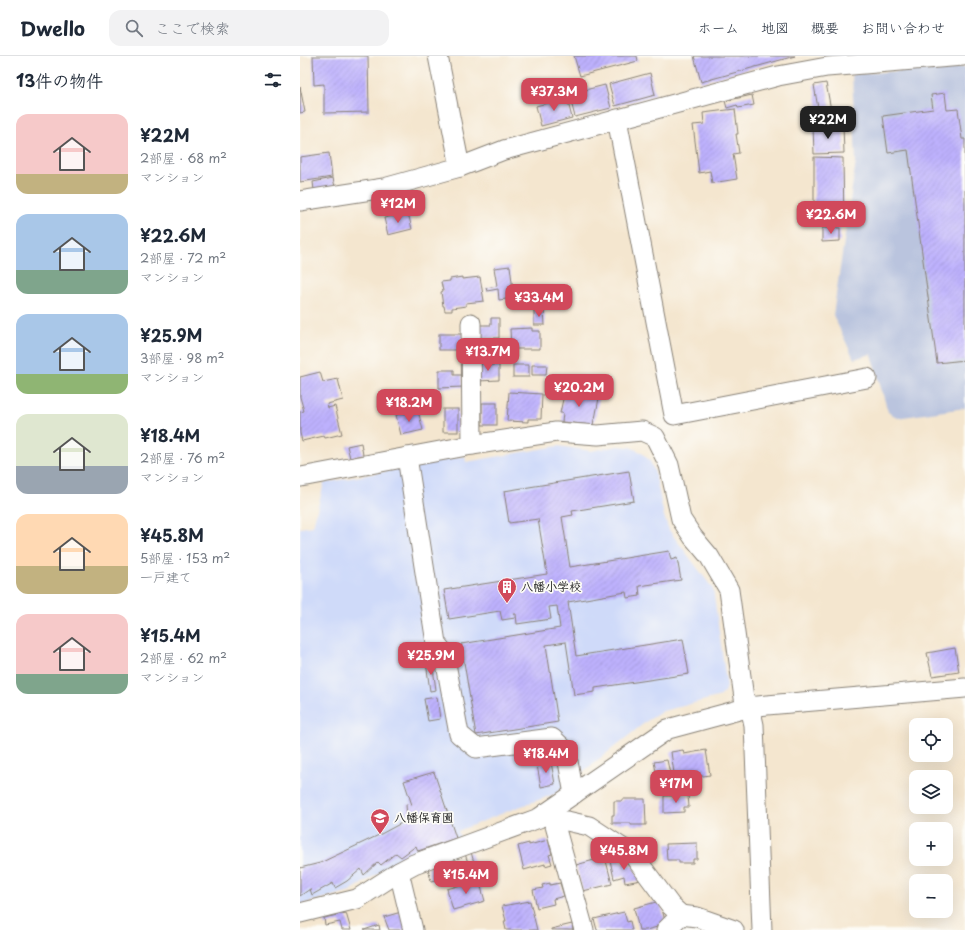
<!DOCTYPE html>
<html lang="ja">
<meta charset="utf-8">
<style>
:root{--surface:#fff;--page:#f2f2f3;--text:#1f2937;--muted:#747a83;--line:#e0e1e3;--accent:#d1495b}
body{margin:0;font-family:"Playpen Sans","Klee One",sans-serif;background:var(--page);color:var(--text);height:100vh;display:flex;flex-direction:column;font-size:15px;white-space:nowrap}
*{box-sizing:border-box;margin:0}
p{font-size:13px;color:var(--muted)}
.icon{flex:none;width:22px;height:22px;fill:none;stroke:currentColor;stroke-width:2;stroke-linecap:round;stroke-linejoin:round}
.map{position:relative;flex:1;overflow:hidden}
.panel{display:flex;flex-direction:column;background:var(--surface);width:300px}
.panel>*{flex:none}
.fabs{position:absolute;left:609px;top:662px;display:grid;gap:8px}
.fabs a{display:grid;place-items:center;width:44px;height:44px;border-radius:8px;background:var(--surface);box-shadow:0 4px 16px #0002;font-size:20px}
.price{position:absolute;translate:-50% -34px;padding:0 9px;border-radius:8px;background:var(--accent);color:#fff;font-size:13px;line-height:26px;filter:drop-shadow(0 1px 2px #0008)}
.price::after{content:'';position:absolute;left:50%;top:24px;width:12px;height:9px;margin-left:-6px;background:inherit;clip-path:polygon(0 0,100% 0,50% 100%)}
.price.on{background:#222;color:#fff}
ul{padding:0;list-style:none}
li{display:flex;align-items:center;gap:12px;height:100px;padding:0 16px}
li span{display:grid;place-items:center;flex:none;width:112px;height:80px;border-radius:12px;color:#555}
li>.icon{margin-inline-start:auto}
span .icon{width:48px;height:48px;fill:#fffc;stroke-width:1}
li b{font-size:17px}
h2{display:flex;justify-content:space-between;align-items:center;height:48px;padding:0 16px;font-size:17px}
header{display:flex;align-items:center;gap:24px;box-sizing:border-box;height:56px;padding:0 20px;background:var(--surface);border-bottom:1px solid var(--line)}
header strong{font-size:19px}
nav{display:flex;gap:22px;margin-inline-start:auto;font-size:14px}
.search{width:280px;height:36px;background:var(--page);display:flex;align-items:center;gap:10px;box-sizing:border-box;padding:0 14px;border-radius:12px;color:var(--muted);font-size:15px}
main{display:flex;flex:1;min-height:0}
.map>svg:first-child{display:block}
.built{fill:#cfdaf9}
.industrial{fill:#bac4de}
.building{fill:url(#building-hatch)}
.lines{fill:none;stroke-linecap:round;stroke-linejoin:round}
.minor-casing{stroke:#888176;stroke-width:21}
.minor{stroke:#fff;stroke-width:19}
.labels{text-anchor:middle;stroke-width:3.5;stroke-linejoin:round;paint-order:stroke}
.poi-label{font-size:12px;font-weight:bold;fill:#1c1c1c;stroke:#fdfcf7;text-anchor:start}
</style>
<header>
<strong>Dwello</strong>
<div class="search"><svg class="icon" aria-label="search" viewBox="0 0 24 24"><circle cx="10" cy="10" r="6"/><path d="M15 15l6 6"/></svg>ここで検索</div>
<nav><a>ホーム</a><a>地図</a><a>概要</a><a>お問い合わせ</a></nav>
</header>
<main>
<section class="panel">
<h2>13件の物件<svg class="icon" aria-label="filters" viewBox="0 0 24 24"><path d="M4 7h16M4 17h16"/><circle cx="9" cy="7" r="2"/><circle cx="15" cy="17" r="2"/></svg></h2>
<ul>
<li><span style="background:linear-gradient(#f6c9c9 75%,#c2b280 0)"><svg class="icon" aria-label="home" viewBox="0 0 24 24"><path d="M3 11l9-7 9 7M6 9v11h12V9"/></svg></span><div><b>¥22M</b><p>2部屋 · 68 m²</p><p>マンション</p></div></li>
<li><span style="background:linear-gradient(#a9c7e8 70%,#7fa58c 0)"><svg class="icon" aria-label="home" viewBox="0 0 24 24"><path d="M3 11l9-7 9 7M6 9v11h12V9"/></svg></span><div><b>¥22.6M</b><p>2部屋 · 72 m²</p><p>マンション</p></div></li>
<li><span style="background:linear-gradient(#a9c7e8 75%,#8fb573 0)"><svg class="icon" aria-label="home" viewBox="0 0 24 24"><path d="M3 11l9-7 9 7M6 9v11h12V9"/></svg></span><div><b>¥25.9M</b><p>3部屋 · 98 m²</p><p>マンション</p></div></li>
<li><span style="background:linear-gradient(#dfe7d0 65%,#9aa5b1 0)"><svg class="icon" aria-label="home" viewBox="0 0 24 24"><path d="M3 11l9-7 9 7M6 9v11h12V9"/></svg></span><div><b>¥18.4M</b><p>2部屋 · 76 m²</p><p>マンション</p></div></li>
<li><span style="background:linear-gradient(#ffd9b3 65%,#c2b280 0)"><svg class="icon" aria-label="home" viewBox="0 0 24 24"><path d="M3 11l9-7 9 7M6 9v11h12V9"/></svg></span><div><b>¥45.8M</b><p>5部屋 · 153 m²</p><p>一戸建て</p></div></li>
<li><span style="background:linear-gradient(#f6c9c9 75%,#7fa58c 0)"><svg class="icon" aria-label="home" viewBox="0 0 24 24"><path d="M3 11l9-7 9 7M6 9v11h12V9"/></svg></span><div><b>¥15.4M</b><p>2部屋 · 62 m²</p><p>マンション</p></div></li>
</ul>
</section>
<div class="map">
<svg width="665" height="874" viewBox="0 0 665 874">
<defs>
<pattern id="building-hatch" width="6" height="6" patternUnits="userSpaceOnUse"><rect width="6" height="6" fill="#bdb1fd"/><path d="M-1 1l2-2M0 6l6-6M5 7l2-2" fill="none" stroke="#a298d8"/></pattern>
</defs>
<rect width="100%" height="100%" fill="#fdfcf7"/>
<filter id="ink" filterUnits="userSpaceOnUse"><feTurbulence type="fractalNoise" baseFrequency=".025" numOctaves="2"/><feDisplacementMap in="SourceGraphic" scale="8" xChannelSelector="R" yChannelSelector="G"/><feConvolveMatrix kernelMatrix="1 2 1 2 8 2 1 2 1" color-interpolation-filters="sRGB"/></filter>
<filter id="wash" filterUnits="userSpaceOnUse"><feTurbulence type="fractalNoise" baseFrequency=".012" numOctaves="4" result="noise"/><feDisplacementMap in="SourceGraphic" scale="16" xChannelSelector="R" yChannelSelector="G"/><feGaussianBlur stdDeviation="0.9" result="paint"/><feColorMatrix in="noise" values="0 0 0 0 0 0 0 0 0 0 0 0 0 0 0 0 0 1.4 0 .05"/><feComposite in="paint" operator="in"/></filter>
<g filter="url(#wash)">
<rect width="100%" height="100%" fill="#f4e6cf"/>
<polygon class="built" points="258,390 291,395 318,390 330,391 341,396 350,405 355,417 364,460 369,474 413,533 427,631 421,640 363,655 347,665 255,738 216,752 158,775 160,782 101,803 50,835 0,849 0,472 13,470 24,427 165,400 166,406"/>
<polygon class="industrial" points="665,11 665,352 597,362 588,356 571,298 554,303 533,259 556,105 552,18"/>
<g id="blocks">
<g class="building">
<polygon points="13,0 68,0 69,56 24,57 24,28 14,29"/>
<polygon points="274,0 337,0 338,5 280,20"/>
<polygon points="394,0 495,0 401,26"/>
<polygon points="350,17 355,39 315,50 309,28"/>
<polygon points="526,27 533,65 512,68 510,59 519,58 514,29"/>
<polygon points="305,29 311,52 275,61 269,38"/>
<polygon points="0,31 5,56 0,57"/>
<polygon points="645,37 647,54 658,53 662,83 665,83 665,304 637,307 608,94 588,97 583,60 633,53 631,39"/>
<polygon points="452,39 454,49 438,52 437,49 427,52 425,45"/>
<polygon points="267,42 272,62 241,70 236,50"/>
<polygon points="435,53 438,78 436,78 439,97 433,98 437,123 412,127 410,115 399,117 393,69 404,68 403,57"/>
<polygon points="543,69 544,97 514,98 513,70"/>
<polygon points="29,97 32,121 0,126 0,101"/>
<polygon points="514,101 543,102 544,169 514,169"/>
<polygon points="33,122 35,131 14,134 13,126"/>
<polygon points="108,157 112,173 88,179 84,162"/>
<polygon points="522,172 540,172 540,185 522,186"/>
<polygon points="210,210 214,242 199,244 198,233 187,235 186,232 197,230 194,212"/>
<polygon points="162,221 162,223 180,221 184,245 166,247 166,250 152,252 152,255 145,255 144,250 143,250 141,236 143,235 141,226 150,225 150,223"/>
<polygon points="234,254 244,254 245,269 234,269"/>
<polygon points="191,262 199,262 199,282 178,282 178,269 191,269"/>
<polygon points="232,272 232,275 240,275 240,293 211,293 210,273"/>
<rect x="139" y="278" width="23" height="16"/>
<polygon points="178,307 190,307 190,309 199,309 199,324 178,325"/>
<rect x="213" y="309" width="16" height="12"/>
<polygon points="232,309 247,309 246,319 232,319"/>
<polygon points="139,314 154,314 154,319 162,319 163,331 139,332"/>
<polygon points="20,316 23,326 38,323 43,344 27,348 28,352 35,350 42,378 25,382 24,380 2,385 0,377 0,356 4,355 0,341 0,321"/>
<polygon points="265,334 297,339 297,341 299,342 295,363 294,363 293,369 262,366 263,357 260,357"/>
<polygon points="209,336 242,338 241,363 228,363 228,366 207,365"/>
<rect x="182" y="347" width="15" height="22"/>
<rect x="143" y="353" width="15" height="23"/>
<polygon points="118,355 123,374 101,379 96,359"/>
<polygon points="61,387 63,399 50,402 47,390"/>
<polygon points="329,415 334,445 272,455 273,459 262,461 270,511 369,495 371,504 377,502 381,524 339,530 340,540 327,542 326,536 268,546 276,600 383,583 389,618 295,632 295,636 274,639 266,586 246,589 258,666 176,679 161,588 260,572 257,550 249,551 251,563 217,568 216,558 214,558 215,562 202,564 200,555 149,563 144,534 247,518 238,463 209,467 204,435"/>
<polygon points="655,592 659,616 632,620 627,597"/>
<polygon points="132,605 136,634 130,635 126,606"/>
<polygon points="137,641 140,663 128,665 124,643"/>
<polygon points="383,694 384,698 406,694 410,719 375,724 371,696"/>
<polygon points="367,704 372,727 359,730 354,706"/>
<polygon points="251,706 255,728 241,731 237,709"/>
<polygon points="134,716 156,782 118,795 116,790 101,801 96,797 81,809 78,806 64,819 61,813 47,825 35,832 33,827 12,839 10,833 0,840 0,812 20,807 81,778 107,764 106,748 112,749 104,725"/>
<polygon points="388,739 389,751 384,751 384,756 364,757 364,740"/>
<polygon points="322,743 345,743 346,769 331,769 331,767 312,767 312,759 314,759 314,745 322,745"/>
<polygon points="248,784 252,798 249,799 252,808 245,810 245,808 224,814 218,790 229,787 229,789"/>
<polygon points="397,787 397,803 393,803 393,807 379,807 379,804 367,804 366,788"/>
<polygon points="171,796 175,810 170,812 165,798"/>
<polygon points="305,801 312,828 283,835 276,809"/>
<polygon points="320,802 321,807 328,806 329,810 332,809 341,824 325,827 324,820 314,823 310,804"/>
<polygon points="140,809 143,822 131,825 128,812"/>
<polygon points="179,824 185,845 153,854 147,833"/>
<polygon points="250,827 250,829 260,827 264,840 253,843 254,848 237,852 233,834 243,832 242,829"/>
<polygon points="230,845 237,874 206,874 204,865 206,865 202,850"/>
<polygon points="360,845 365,865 361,870 346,874 339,874 334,852"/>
<polygon points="101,856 107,874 89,874 84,861"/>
<polygon points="324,856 327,866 330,865 332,874 297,874 294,863"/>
<polygon points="46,857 51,874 42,874 40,866 25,869 24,862"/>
<polygon points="272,868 273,874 251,874 251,873"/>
<polygon points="79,869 80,874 64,874"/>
</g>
</g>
</g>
<g filter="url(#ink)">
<use href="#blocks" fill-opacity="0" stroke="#888176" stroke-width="1"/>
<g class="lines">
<defs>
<g id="minor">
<polyline points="138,0 160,111"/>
<polyline points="317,63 374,359 567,322"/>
<polyline points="0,145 84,132 160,111 204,94 478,20 527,11 663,0"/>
<polyline points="171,267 172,389"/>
<polyline points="107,401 136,587 144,597 159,678 176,692 252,682 266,695 274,738"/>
<polyline points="1,421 172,389 256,376 298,379 342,375 355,381 369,409 381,463 393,481 409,500 429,534 444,642 450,651 454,669 462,874"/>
<polyline points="246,757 254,766 267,765 289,770 333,799 371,850 381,859 397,861 434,874"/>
<polyline points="254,766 284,874"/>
<polyline points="99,816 113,874"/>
<polyline points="0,857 57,843 99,816 114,808 239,762 368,673 450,651 467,649 665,632"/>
<polyline points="366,874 381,859"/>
</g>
</defs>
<use href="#minor" class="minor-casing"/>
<use href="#minor" class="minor"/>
</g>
</g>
<defs>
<symbol id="building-pin" viewBox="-11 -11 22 30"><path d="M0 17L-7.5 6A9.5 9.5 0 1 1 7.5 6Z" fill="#d1495b" stroke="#fdfcf7"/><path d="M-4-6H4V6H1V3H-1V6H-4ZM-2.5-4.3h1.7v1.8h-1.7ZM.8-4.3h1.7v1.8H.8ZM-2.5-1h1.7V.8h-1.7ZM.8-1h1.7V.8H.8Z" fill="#fff"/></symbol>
<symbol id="school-pin" viewBox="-11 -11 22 30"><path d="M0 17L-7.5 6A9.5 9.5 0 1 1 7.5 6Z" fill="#d1495b" stroke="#fdfcf7"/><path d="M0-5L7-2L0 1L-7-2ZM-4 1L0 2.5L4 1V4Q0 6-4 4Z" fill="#fff"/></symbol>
</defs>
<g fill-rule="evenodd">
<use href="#building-pin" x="196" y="520" width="22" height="30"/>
<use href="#school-pin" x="69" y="751" width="22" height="30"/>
</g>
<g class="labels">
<g class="poi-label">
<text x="221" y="535">八幡小学校</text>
<text x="94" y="766">八幡保育園</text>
</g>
</g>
</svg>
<div class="fabs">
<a><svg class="icon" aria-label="locate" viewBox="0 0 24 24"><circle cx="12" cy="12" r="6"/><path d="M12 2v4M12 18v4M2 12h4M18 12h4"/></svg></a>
<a><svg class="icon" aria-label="layers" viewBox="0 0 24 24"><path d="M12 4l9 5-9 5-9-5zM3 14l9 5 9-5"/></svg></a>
<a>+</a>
<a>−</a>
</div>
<b class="price" style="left:254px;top:56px">¥37.3M</b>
<b class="price on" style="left:528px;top:84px">¥22M</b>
<b class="price" style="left:98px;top:168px">¥12M</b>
<b class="price" style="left:531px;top:179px">¥22.6M</b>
<b class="price" style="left:239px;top:262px">¥33.4M</b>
<b class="price" style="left:188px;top:316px">¥13.7M</b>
<b class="price" style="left:279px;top:352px">¥20.2M</b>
<b class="price" style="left:109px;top:367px">¥18.2M</b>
<b class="price" style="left:131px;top:620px">¥25.9M</b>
<b class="price" style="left:246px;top:718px">¥18.4M</b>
<b class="price" style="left:376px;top:748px">¥17M</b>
<b class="price" style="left:324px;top:815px">¥45.8M</b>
<b class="price" style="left:166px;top:839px">¥15.4M</b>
</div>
</main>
